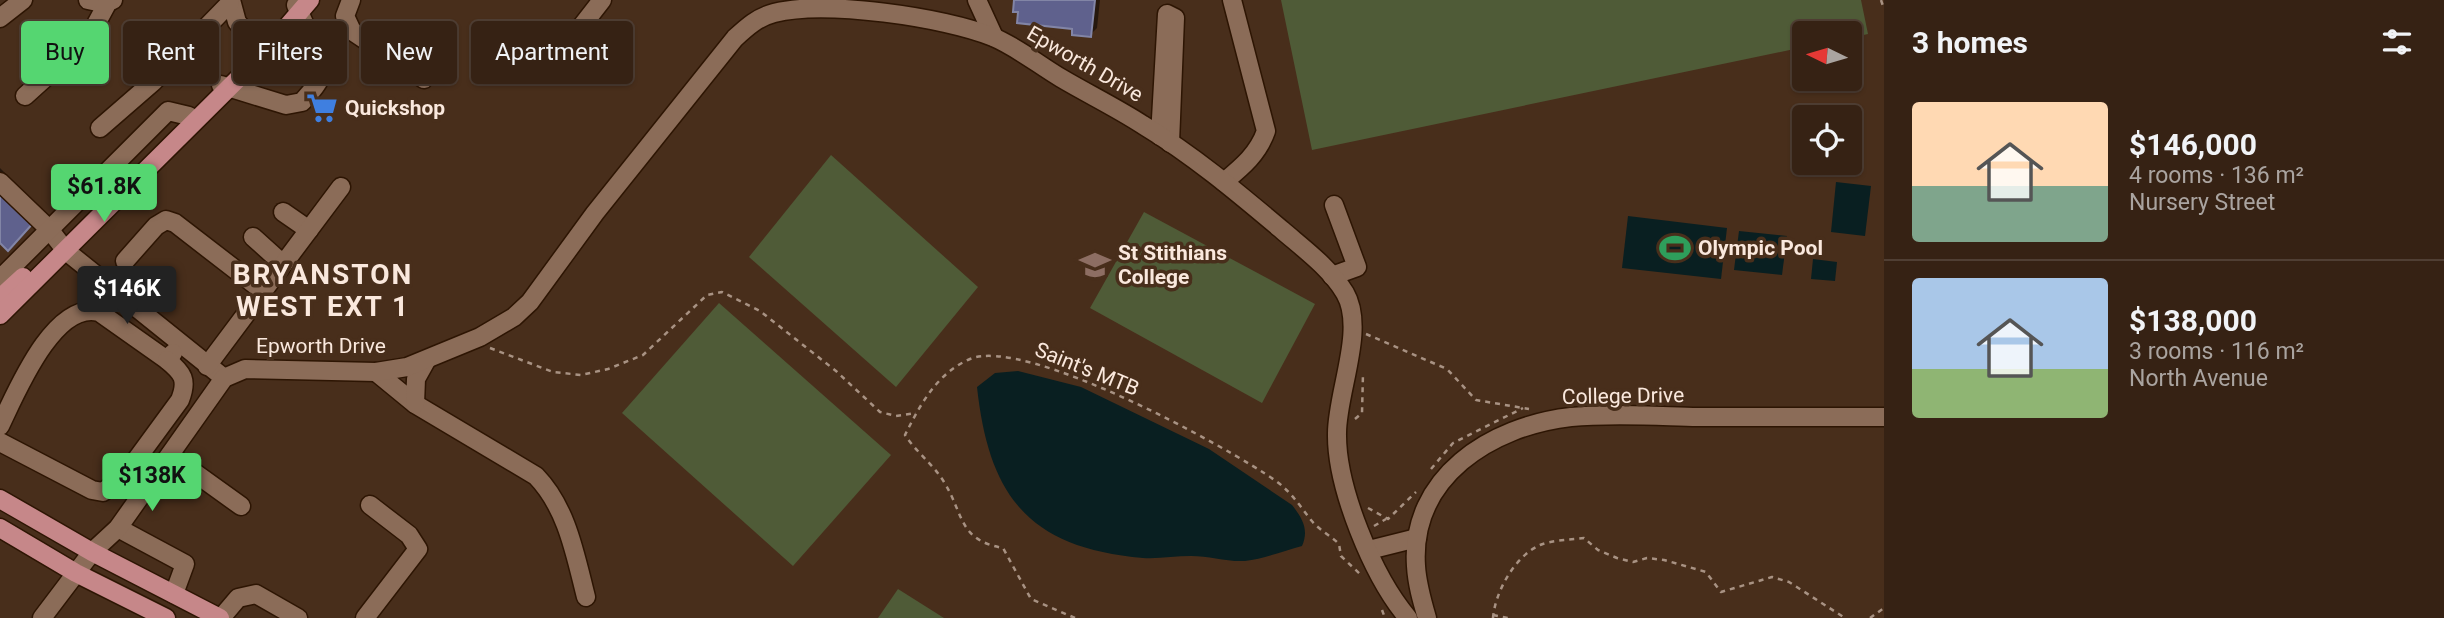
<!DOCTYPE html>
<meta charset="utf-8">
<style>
:root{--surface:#362214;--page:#412f22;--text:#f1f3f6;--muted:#aaa4a0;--line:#503f34;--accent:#55d671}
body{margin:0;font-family:Roboto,sans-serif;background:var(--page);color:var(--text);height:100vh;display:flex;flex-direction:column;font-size:26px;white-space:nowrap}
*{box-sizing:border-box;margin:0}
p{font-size:23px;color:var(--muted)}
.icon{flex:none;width:38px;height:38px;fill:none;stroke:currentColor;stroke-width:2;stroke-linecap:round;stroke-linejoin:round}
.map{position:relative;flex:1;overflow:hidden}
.drawer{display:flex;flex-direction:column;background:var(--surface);width:560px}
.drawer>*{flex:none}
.top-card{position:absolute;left:21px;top:21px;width:665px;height:63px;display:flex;gap:14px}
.needle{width:46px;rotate:275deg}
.tools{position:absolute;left:1792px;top:21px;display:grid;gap:14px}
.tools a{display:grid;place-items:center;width:70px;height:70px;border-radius:7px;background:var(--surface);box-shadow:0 2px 5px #0004,0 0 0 2px var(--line);font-size:35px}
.price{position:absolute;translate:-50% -60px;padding:0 16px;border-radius:7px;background:var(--accent);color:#111;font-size:23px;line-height:46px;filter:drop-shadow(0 2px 4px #0008)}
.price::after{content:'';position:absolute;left:50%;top:42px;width:21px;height:16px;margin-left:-10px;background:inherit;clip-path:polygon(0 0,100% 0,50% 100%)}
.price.active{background:#222;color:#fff}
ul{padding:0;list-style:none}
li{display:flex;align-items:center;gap:21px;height:175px;padding:0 28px}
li+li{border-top:2px solid var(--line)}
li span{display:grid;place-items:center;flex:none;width:196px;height:140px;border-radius:7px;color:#555}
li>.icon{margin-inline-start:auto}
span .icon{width:84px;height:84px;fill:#fffc;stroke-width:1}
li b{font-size:30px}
h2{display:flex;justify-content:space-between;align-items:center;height:84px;padding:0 28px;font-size:30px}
.pill{padding:0 24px;border-radius:7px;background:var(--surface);box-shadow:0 2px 5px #0004,0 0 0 2px var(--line);font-size:24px;line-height:63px}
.pill.active{background:var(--accent);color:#111}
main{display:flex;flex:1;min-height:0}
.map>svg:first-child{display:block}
.green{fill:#4f5b37}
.water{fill:#091f21}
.shadow{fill:#0007}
.building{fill:#5f618d;stroke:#8285a6;stroke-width:2}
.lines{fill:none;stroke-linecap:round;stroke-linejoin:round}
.minor-casing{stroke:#2d1503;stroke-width:21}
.major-casing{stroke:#2d1503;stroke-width:21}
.path{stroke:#a89283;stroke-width:2.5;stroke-dasharray:5 5;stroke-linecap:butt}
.minor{stroke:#8b6c58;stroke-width:18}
.major{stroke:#c68789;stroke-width:18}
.labels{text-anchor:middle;stroke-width:7;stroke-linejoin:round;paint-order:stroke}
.street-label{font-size:21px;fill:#fae8dd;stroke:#482e1b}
.poi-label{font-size:21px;font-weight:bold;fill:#fae8dd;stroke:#482e1b;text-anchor:start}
.district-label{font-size:28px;font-weight:bold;letter-spacing:2px;fill:#fae8dd;stroke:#482e1b}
</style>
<main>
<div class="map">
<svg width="1884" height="618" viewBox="0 0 1884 618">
<rect width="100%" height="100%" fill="#482e1b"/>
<g class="green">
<polygon points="1281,0 1861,0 1868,34 1850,38 1850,33 1804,33 1804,47 1312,150"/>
<polygon points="831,155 978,287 896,387 749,257"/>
<polygon points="1144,212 1315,304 1262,403 1090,308"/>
<polygon points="719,303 891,455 793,566 622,413"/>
<polygon points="898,589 944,618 878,618"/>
</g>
<g class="water">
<polygon points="1836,182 1871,186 1865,236 1831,232"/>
<polygon points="1628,216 1727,228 1721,279 1622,268"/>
<polygon points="1739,231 1787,236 1782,275 1734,270"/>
<polygon points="1813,259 1837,262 1835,281 1811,279"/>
<path d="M1018 371 1081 387 1209 449 1292 505C1303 519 1309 530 1302 546 1283 551 1263 559 1245 561 1227 562 1209 556 1191 556 1175 556 1159 559 1143 558 1029 548 989 497 977 387L995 373Z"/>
</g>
<g class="shadow">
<polygon points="1016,0 1100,0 1097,28 1090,35 1020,11"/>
<polygon points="0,168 43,211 17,239 0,241"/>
</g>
<g class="building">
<polygon points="1014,0 1095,0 1091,37 1072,35 1072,29 1017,23 1018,12 1013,12"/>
<polygon points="0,187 35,221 8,251 0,243"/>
</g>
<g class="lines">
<defs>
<g id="minor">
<polyline points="88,0 102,3 113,0"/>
<polyline points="231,0 237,22 259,48"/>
<polyline points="351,0 345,16 352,31 424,79"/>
<polyline points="977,0 994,37"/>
<polyline points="0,18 23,0"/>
<polyline points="581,27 602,0"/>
<path d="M221 85 286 105 302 102C307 96 316 87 319 80 325 63 303 22 296 5"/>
<polyline points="25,96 88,39 108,2"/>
<polyline points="100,128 153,82 230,3"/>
<polyline points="1160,136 1167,14 1175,18 1170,143"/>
<polyline points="0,182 49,229 66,251 224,378"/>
<path d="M1224 182C1242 167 1258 154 1266 131L1232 0"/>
<polyline points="283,212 309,230"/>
<polyline points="253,237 283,264"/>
<polyline points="125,261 156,226 166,220 175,223 263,291"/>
<polyline points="1332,276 1357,267 1334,205"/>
<polyline points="0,279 168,111 189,116"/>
<polyline points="207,366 341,187"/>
<path d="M376 372 415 404 536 476C567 508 575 554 586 597"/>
<polyline points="415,404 416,379 426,361"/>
<path d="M0 426C16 393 54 300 99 312L167 360 173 353"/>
<path d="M0 442 92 490 103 492 125 475 180 400C188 380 183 373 167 360"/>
<polyline points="170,455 241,506"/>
<polyline points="118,528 185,564 174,594"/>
<polyline points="1369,550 1417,538"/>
<path d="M42 618 92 552 118 528 224 378 245 369 376 372 407 367 480 337 514 317 530 302 595 213 735 38C747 27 758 17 774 13 825 0 944 17 993 37 1017 47 1039 65 1061 78 1088 94 1117 108 1143 125 1193 155 1238 193 1282 230 1304 249 1330 268 1345 293 1366 329 1337 392 1337 433 1336 487 1373 577 1408 618"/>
<polyline points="221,618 238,598 256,594 298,618"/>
<polyline points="365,618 418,549 409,535 370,505"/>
<path d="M1427 618C1422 601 1417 584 1416 566 1410 477 1491 426 1571 417 1612 413 1656 416 1698 417 1760 417 1822 417 1884 417"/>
</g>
<g id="major">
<polyline points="0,298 23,277"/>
<polyline points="0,315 267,50 310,0"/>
<polyline points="0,499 92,552 220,618"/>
<polyline points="0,528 76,573 166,618"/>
</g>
</defs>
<use href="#minor" class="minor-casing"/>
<use href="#major" class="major-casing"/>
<g class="path">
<polyline points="1881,0 1884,9"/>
<polyline points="1366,334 1447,369 1476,400 1529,409"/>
<polyline points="490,348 553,372 581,375 608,369 643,355 707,295 722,292 760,311 836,371 880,412 896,416 916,413"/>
<polyline points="1355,419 1362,413 1363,373"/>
<polyline points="1431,469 1453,443 1523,408"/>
<polyline points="1368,508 1388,519 1416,492"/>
<polyline points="1374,526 1386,519"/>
<polyline points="1382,610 1385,618"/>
<polyline points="1493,615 1508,618"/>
<path d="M1075 618 1031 599 1003 548C958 540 964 514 944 482 933 464 916 452 905 435 920 405 937 373 970 359 1025 336 1226 446 1276 481 1291 492 1300 506 1311 520 1319 530 1330 535 1339 544L1341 556 1361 575"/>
<path d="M1493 618C1495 592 1515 556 1540 545 1552 540 1570 540 1584 538L1598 550 1617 558 1633 562 1647 558 1664 560 1706 572 1721 592 1772 577 1789 582 1845 618"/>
<polyline points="1870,618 1884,608"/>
</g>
<use href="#minor" class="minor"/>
<use href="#major" class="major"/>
</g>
<defs>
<symbol id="supermarket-bare" viewBox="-9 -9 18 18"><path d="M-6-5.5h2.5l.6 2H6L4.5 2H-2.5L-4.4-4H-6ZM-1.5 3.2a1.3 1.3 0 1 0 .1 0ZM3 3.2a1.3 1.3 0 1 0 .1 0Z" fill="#3f7fe0" stroke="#482e1b" stroke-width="2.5" paint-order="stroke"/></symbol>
<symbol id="stadium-bare" viewBox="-9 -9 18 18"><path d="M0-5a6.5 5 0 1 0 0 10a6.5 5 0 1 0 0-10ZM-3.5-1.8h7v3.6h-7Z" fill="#2e9e5b" stroke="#482e1b" stroke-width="2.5" paint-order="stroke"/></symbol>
<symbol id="school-bare" viewBox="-9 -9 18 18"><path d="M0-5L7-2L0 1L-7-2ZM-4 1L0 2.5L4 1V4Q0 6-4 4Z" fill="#8d6e63" stroke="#482e1b" stroke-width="2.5" paint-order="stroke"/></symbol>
</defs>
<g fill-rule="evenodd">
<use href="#supermarket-bare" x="300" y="86" width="44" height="44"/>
<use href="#stadium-bare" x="1653" y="226" width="44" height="44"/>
<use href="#school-bare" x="1073" y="243" width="44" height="44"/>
</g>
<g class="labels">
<g class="street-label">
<text transform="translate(1085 64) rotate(30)" y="7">Epworth Drive</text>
<text x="321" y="353">Epworth Drive</text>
<text transform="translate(1087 369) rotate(22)" y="7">Saint's MTB</text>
<text transform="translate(1623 396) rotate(-1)" y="7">College Drive</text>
</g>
<g class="poi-label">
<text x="345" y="115">Quickshop</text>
<text x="1698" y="255">Olympic Pool</text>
<text x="1118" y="260">St Stithians<tspan x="1118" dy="24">College</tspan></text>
</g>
<g class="district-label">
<text x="323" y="284">BRYANSTON<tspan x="323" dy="32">WEST EXT 1</tspan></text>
</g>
</g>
</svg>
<div class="tools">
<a><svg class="needle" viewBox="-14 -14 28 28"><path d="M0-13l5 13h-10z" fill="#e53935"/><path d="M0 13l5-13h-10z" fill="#aaa4a0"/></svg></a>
<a><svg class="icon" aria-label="locate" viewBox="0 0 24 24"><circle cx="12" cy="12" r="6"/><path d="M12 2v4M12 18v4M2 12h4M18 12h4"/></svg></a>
</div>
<b class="price" style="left:104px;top:224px">$61.8K</b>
<b class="price active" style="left:127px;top:326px">$146K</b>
<b class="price" style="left:152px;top:513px">$138K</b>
<div class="top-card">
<a class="pill active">Buy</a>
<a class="pill">Rent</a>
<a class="pill">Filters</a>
<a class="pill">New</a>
<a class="pill">Apartment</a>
</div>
</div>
<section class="drawer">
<h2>3 homes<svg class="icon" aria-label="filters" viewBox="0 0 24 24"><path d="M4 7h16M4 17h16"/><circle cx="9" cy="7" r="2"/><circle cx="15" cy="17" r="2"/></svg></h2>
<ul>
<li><span style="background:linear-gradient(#ffd9b3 60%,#7fa58c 0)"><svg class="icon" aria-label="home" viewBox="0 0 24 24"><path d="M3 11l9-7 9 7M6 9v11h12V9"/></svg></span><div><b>$146,000</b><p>4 rooms · 136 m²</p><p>Nursery Street</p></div></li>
<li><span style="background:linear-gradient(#a9c7e8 65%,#8fb573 0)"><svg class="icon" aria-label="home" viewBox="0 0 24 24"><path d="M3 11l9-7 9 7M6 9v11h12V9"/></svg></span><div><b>$138,000</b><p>3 rooms · 116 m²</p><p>North Avenue</p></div></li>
</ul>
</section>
</main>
